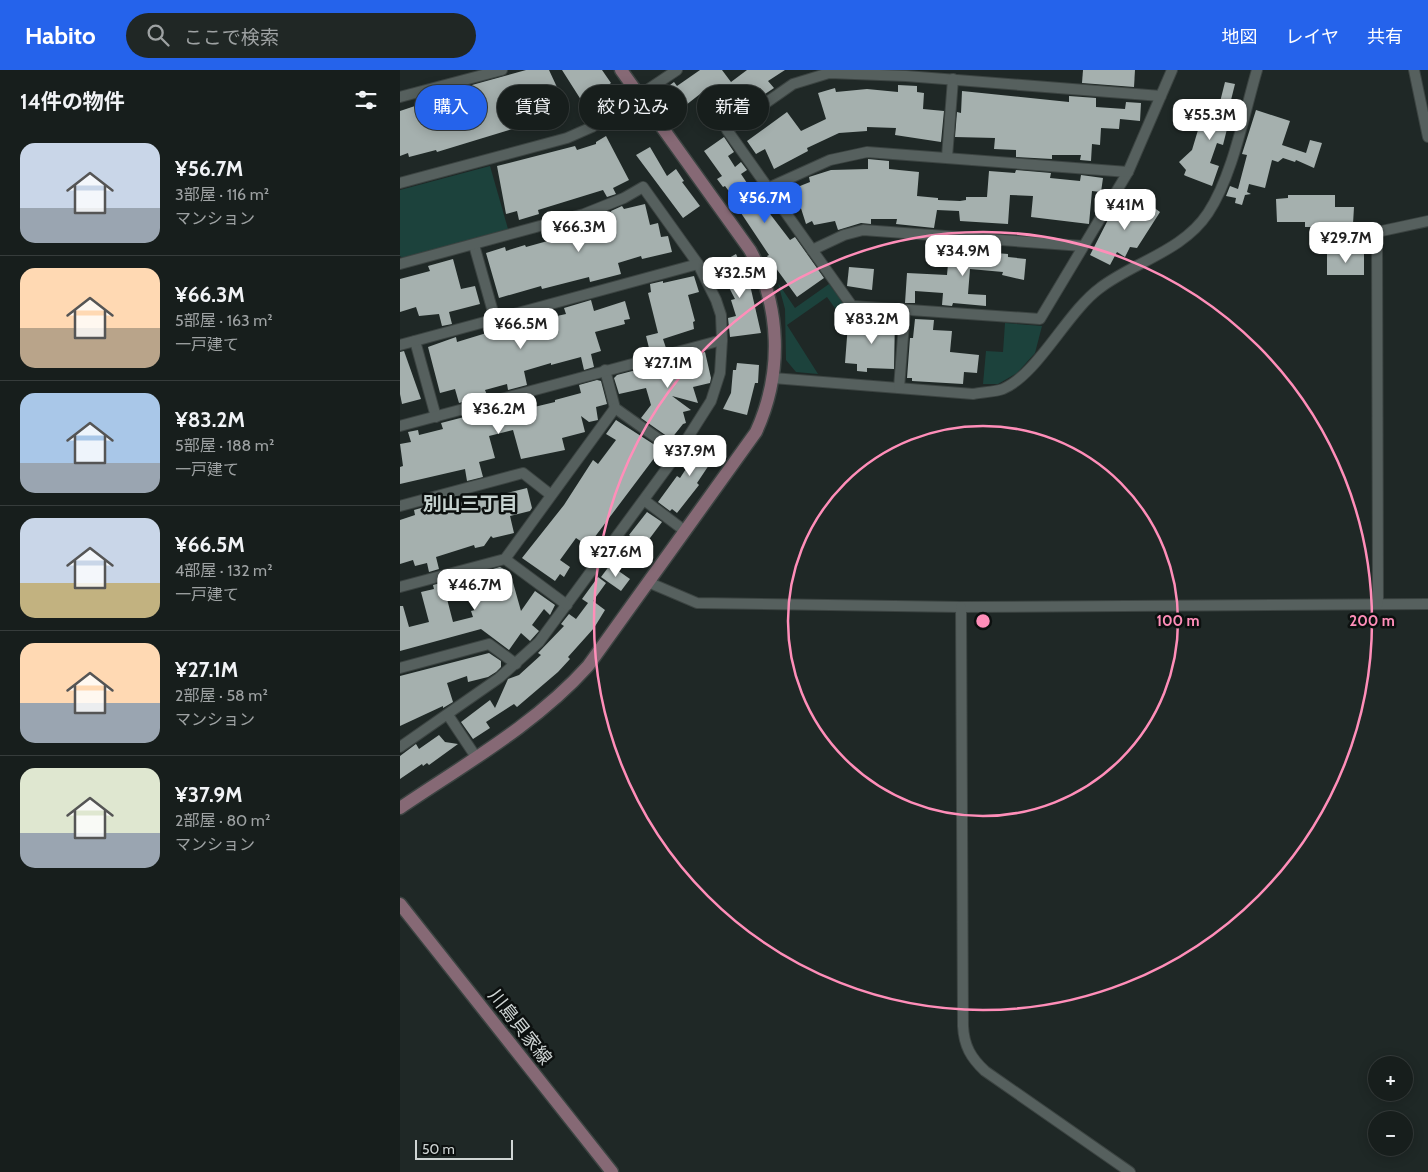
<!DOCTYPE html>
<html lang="ja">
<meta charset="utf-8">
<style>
:root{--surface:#171e1c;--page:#202725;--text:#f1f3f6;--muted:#9ea2a3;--line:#363c3b;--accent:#2563eb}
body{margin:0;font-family:Cabin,"Noto Sans JP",sans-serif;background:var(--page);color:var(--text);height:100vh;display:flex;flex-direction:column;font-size:19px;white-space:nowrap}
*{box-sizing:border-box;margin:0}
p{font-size:16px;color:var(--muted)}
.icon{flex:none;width:28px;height:28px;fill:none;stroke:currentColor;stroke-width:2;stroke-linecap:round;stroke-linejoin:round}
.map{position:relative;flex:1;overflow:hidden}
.side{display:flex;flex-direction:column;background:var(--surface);width:400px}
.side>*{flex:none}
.guide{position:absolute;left:15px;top:15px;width:475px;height:45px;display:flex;gap:10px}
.fabs{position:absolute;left:968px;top:986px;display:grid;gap:10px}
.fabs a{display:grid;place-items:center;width:45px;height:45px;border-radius:50%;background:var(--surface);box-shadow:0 2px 12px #0003,0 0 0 1px var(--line);font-size:25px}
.scale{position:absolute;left:15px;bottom:12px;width:98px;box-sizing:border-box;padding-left:5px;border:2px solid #cfd5d4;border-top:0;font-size:14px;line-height:18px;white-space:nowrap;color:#cfd5d4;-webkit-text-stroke:4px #0c100f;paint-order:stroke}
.price{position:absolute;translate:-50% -42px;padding:0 11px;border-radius:10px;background:#fff;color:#222;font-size:16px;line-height:32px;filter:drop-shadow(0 1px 2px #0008)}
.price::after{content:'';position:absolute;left:50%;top:30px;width:15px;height:11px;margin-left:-8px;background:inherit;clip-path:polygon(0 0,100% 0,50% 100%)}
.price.selected{background:var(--accent);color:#fff}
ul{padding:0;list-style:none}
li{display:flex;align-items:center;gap:15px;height:125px;padding:0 20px}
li+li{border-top:1px solid var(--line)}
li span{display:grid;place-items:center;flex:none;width:140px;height:100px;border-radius:15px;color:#555}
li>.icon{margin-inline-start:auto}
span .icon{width:60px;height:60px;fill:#fffc;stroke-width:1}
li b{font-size:21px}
h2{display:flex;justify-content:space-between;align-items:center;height:60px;padding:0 20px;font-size:21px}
.pill{padding:0 18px;border-radius:22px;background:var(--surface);box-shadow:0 2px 12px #0003,0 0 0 1px var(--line);font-size:18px;line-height:45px}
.pill.selected{background:var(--accent);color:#fff}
header{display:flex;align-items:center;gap:30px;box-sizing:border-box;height:70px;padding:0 25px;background:var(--accent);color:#fff}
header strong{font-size:24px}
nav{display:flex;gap:28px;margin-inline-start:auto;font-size:18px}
.search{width:350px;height:45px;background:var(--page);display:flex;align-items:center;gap:12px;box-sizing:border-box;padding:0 18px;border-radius:28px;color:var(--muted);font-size:19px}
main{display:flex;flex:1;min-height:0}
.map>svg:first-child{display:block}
.green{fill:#1c423c}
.building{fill:#a5b0ae;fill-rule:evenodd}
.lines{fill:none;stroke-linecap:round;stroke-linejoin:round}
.street-casing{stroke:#3c4442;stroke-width:12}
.secondary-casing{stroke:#3c4442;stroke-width:15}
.street{stroke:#56605e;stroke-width:10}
.secondary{stroke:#866975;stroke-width:12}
.ring{fill:none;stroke:#ff8eb9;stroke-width:2.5}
.labels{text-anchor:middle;stroke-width:5;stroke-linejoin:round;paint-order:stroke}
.street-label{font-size:18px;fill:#cfd5d4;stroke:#0c100f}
.neighbourhood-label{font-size:19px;font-weight:bold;fill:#c6d2cf;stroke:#0c100f}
.centre{fill:#ff8eb9;stroke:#0c100f;stroke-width:2.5}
.ring-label{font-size:15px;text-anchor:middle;font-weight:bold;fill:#ff8eb9;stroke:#0c100f;stroke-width:5;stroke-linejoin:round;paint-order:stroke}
</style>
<header>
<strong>Habito</strong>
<div class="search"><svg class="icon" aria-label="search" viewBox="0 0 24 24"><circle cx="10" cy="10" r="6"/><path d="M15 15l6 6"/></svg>ここで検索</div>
<nav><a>地図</a><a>レイヤ</a><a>共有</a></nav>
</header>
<main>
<section class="side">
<h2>14件の物件<svg class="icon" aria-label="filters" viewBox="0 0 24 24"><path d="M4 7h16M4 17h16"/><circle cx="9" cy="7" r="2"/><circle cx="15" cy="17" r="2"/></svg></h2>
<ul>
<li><span style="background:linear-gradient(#c9d6e8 65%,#9aa5b1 0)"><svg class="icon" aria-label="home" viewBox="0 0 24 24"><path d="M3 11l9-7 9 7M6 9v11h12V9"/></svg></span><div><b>¥56.7M</b><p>3部屋 · 116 m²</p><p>マンション</p></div></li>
<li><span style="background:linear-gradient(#ffd9b3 60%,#b9a48a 0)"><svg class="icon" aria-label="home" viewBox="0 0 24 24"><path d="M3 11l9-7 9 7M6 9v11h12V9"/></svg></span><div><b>¥66.3M</b><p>5部屋 · 163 m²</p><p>一戸建て</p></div></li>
<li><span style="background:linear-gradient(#a9c7e8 70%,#9aa5b1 0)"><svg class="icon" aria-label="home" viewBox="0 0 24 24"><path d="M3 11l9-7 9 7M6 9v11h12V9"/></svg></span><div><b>¥83.2M</b><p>5部屋 · 188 m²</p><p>一戸建て</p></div></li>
<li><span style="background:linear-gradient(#c9d6e8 65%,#c2b280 0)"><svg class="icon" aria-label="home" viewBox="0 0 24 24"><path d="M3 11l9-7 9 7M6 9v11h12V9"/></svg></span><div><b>¥66.5M</b><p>4部屋 · 132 m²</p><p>一戸建て</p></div></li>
<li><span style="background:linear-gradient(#ffd9b3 60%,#9aa5b1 0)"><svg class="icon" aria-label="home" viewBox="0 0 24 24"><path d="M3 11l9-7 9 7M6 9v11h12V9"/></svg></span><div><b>¥27.1M</b><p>2部屋 · 58 m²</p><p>マンション</p></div></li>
<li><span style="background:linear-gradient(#dfe7d0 65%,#9aa5b1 0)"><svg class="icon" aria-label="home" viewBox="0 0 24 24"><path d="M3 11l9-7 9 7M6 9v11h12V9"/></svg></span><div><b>¥37.9M</b><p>2部屋 · 80 m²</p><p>マンション</p></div></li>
</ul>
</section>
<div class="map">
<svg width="1028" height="1102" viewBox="0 0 1028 1102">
<rect width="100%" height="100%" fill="#1f2826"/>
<g class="green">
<polygon points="90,96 108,159 3,188 0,186 0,120"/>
<polygon points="378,213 395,238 429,214 450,242 447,255 427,227 387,255 418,304 396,302 386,290 385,239"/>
<polygon points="605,253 642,256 635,283 617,303 598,314 583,314 586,281 603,282"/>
</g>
<g class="building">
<polygon points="126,0 149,0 169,43 119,55 119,57 37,82 36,80 9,87 8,83 0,86 0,41 33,30 40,58 67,51 60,21 73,18 72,15"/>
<polygon points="162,0 202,0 211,13 197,24 204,35 190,44"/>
<polygon points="300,0 322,0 331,12 347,0 385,0 368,11 374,18 365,24 360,18 325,41 309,17 272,46 262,33 272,26 266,18 274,12 277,16"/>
<polygon points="683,0 735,0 734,17 682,13"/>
<polygon points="825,12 835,14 830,34 833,35 823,75 817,73 810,93 819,96 812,116 786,106 784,105 786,100 779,92 792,80 798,60 801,61 804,51 810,53 815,31 820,32"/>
<polygon points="498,15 517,16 517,22 524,23 523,39 544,41 541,72 495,65 496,58 467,57 467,61 439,63 407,78 408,81 374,99 365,79 356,84 347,71 387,42 401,61 426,49 418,23 435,18 436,22 467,19 498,22"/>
<polygon points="562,21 669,32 669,26 696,28 696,37 725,39 726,32 741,33 740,51 720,49 719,59 701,58 700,75 692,74 691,91 680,90 681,85 652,85 652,89 616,87 616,80 594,79 595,68 555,67 557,42 561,43"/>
<polygon points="856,40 890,51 882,75 906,83 910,70 922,73 914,98 896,90 895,92 883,88 878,92 872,90 865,118 849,114 847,122 851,124 845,125 842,135 835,133 836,128 826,126 830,116 838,119 847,85 842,84"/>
<polygon points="206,66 229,110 213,118 216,124 207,127 203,120 138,140 139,144 119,150 117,141 106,144 97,96 175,76 177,80 196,74 196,72"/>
<polygon points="324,67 334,82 328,86 335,97 341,92 347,100 341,104 351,119 390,170 395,167 424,208 397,227 367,186 369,185 335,134 337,132 325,116 323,117 317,109 322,106 304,81"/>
<polygon points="250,77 267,106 276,99 284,111 282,112 300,136 283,148 236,85"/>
<polygon points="468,89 489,91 489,99 519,102 517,126 538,128 538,130 560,131 566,130 566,127 587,127 589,101 615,103 616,100 651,103 650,108 680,111 681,105 703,108 701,122 692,121 689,154 631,147 633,126 610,125 608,154 560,151 559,141 537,140 534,158 496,154 497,149 471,149 471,154 461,153 438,160 435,151 414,155 412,151 406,154 398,129 393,131 390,120 410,112 409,107 431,100 468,99"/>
<polygon points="737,125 760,142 737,178 730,177 725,187 717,182 710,195 690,185 713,140 723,145"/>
<polygon points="888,125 935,125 935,137 954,137 953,154 935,153 935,160 921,160 921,157 905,157 905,152 877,152 876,129 888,128"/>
<polygon points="245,134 250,155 258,153 261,167 268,166 272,182 242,189 241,186 218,193 221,204 190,212 189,207 142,219 141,216 99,228 86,183 105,177 106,181 125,175 126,177 162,167 160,163 174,159 173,156 191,152 192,156 213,150 211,141 222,136 224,139"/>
<polygon points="557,180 608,184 608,187 626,189 624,210 602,205 603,202 570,199 568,224 586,225 586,236 553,233 552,236 542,235 543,223 515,221 515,233 505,233 507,203 547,205 549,183 557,184"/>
<rect x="927" y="182" width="37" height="23"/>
<polygon points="336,184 350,215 361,263 330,267 328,248 336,246 331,230 335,229 319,198 322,196 320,193"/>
<polygon points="53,189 61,219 75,216 80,234 49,242 52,254 42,256 39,244 19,246 16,237 0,242 0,209 30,201 28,196"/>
<polygon points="449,197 474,199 472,220 447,216"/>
<polygon points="294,206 299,222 288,225 295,251 293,252 294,259 263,269 266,278 250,282 246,266 258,263 248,223 251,222 250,214 263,211 263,213"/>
<polygon points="191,230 194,241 225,231 230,249 224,250 225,254 195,262 201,281 191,284 194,297 184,300 181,287 151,295 151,293 124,301 127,315 108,320 107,314 85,320 87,325 59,333 55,319 40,323 28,277 56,267 57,272 93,261 92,257 124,249 125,253 166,244 164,238"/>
<polygon points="473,246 495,248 494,299 467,298 467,302 457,301 457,294 445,293 448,254 472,256"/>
<polygon points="515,249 534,250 533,260 552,261 550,282 579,285 577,303 564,302 563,314 512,311 512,308 507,308 510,268 513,268"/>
<polygon points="4,281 21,329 2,334 0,324 0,282"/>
<polygon points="305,282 311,308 310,313 293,317 298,333 272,326 291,340 283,342 286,353 283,354 271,369 241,348 251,335 246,318 219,324 214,308 217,305"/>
<polygon points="337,293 359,295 358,313 355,313 347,345 323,339 331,323 333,300 336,300"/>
<polygon points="197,310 201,311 207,334 196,337 198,350 189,352 181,346 185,362 162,368 165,380 121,389 113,360 89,366 95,388 79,392 83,407 67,411 65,399 0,414 0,397 3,396 0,374 11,372 8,362 18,360 19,365 43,359 41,353 68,346 69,352 76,351 98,344 97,337 128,329 130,338 155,332 155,330 181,323 179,315"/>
<polygon points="216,350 261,379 188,476 176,468 160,490 170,497 164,507 160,504 155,511 122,488 164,435 193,390 198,394 216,370 206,364"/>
<polygon points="307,367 321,377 297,413 299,415 277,443 272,439 270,441 258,432 277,406 280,408"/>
<polygon points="127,418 132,438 130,441 110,446 114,463 93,468 91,466 84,476 75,478 74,475 36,487 39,499 29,502 27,493 15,496 13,490 0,494 0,450 15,445 14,440 28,436 29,442 69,430 70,432"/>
<polygon points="247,442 262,452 244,476 229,465"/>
<polygon points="210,495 230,509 221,521 201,507"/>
<path d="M100 497 110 502 121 541 135 521 155 535 150 545 144 539 132 555 139 561 130 571 121 563 109 580 81 559 0 581V536H3L9 557 29 552 21 522 34 519 33 515ZM70 518 75 540 71 541 73 547 53 552 46 525Z"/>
<polygon points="198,507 206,513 193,531 205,540 194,558 168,587 170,589 158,602 117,637 114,634 86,652 90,658 73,669 61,652 90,630 95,638 108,609 119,605 141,585 138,583 164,556 161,554 169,544 176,549 188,533 182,529"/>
<polygon points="89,583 101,591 101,597 96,602 88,607 68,612 67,606 47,613 53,632 43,638 43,636 0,656 0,606"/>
<polygon points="39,665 45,672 58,674 29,695 27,693 23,696 22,694 0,709 0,686 16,674 19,679"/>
</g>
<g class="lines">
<defs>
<g id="street">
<polyline points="1014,0 1028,67"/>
<polyline points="761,26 506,6 429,3 393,14 327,60 452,236 640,249 728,102 772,0"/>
<polyline points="0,27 102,0"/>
<polyline points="547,87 553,9"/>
<polyline points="0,113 167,68 192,57 277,0"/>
<polyline points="368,118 430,90 467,82 728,102"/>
<polyline points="74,175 95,249"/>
<polyline points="412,180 444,165 463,160 683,176"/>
<polyline points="0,194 184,144 224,128 243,117 298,194 316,230 321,245 322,270 320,303 311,331 278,383 139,572 99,608 0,677"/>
<polyline points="15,271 36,347"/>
<polyline points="0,275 298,194"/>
<polyline points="205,300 215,338 278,383"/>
<path d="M373 308 573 324C583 322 595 322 603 319 638 304 667 242 700 218 734 192 783 181 808 143 833 105 844 44 857 0"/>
<polyline points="499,318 505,240"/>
<polyline points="0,356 322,270"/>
<polyline points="244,430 285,461"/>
<polyline points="0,436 123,403 151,425"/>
<polyline points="105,489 167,535"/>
<polyline points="250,513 297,533 561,537 1028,534"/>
<polyline points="0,517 105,489 215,338"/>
<polyline points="978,534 977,162 1028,151"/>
<path d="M561 537 563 956C564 976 571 988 585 1001L730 1102"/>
<polyline points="0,598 89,574 116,594"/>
<polyline points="48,645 76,687"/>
</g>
<g id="secondary">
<path d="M0 738C65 694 136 654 188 596L356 362C383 303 381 236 350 180L221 0"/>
<polyline points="0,834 212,1102"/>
</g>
</defs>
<use href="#street" class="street-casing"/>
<use href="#secondary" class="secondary-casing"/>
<use href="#street" class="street"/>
<use href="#secondary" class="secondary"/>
</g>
<g class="ring">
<circle cx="583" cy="551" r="195"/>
<circle cx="583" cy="551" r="389"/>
</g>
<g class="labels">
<g class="street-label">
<text transform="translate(120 957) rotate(52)" y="6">川島貝家線</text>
</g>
<g class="neighbourhood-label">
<text x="70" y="440">別山三丁目</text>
</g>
</g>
<circle cx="583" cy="551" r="8" class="centre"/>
<g class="ring-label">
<text x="778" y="556">100 m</text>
<text x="972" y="556">200 m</text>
</g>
</svg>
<div class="fabs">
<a>+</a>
<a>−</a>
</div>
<div class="scale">50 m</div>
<b class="price" style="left:810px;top:71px">¥55.3M</b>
<b class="price selected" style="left:365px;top:154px">¥56.7M</b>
<b class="price" style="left:725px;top:161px">¥41M</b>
<b class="price" style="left:179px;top:183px">¥66.3M</b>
<b class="price" style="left:946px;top:194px">¥29.7M</b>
<b class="price" style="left:563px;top:207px">¥34.9M</b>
<b class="price" style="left:340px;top:229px">¥32.5M</b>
<b class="price" style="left:472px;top:275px">¥83.2M</b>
<b class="price" style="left:121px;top:280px">¥66.5M</b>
<b class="price" style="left:268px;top:319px">¥27.1M</b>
<b class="price" style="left:99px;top:365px">¥36.2M</b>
<b class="price" style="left:290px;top:407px">¥37.9M</b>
<b class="price" style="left:216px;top:508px">¥27.6M</b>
<b class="price" style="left:75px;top:541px">¥46.7M</b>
<div class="guide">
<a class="pill selected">購入</a>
<a class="pill">賃貸</a>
<a class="pill">絞り込み</a>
<a class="pill">新着</a>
</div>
</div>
</main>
